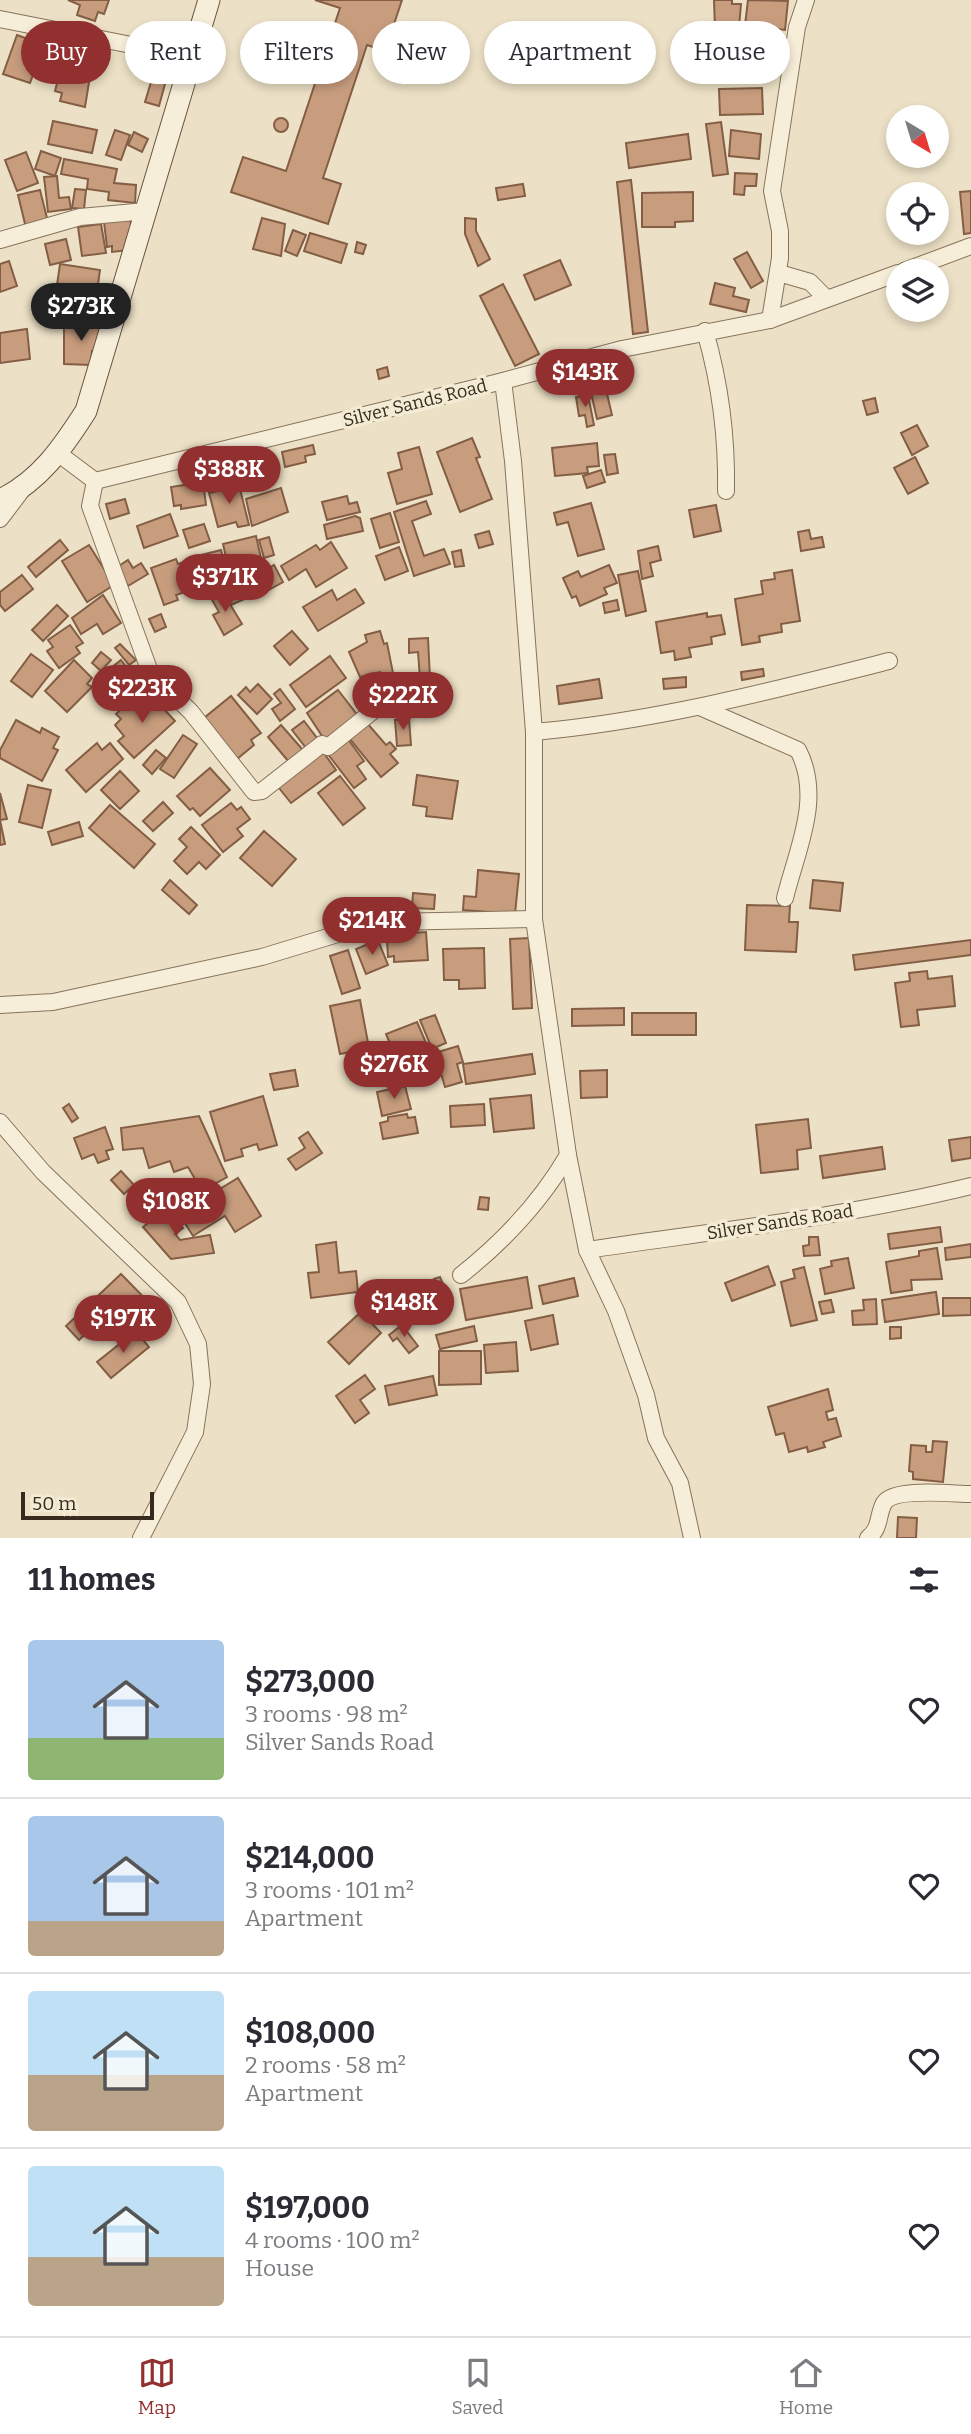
<!DOCTYPE html>
<meta charset="utf-8">
<style>
:root{--surface:#fff;--page:#f2f2f3;--text:#2b2b33;--muted:#7c7c81;--line:#e1e1e2;--accent:#923030}
body{margin:0;font-family:Bitter,serif;background:var(--page);color:var(--text);height:100vh;display:flex;flex-direction:column;font-size:26px;white-space:nowrap}
*{box-sizing:border-box;margin:0}
p{font-size:23px;color:var(--muted)}
.icon{flex:none;width:38px;height:38px;fill:none;stroke:currentColor;stroke-width:2;stroke-linecap:round;stroke-linejoin:round}
.map{position:relative;height:1538px;overflow:hidden}
.drawer{display:flex;flex-direction:column;background:var(--surface);flex:1}
.drawer>*{flex:none}
.top-card{position:absolute;left:21px;top:21px;width:929px;height:63px;display:flex;gap:14px}
.needle{width:46px;rotate:142deg}
.tools{position:absolute;left:886px;top:105px;display:grid;gap:14px}
.tools a{display:grid;place-items:center;width:63px;height:63px;border-radius:50%;background:var(--surface);box-shadow:0 4px 10px #0003;font-size:35px}
.scale{position:absolute;left:21px;bottom:18px;width:133px;box-sizing:border-box;padding-left:7px;border:4px solid #372b1f;border-top:0;font-size:19px;line-height:24px;white-space:nowrap;color:#372b1f;-webkit-text-stroke:5px #f4ebd5;paint-order:stroke}
.price{position:absolute;translate:-50% -60px;padding:0 16px;border-radius:24px;background:var(--accent);color:#fff;font-size:23px;line-height:46px;filter:drop-shadow(0 2px 4px #0008)}
.price::after{content:'';position:absolute;left:50%;top:42px;width:21px;height:16px;margin-left:-10px;background:inherit;clip-path:polygon(0 0,100% 0,50% 100%)}
.price.active{background:#222;color:#fff}
ul{padding:0;list-style:none}
li{display:flex;align-items:center;gap:21px;height:175px;padding:0 28px}
li+li{border-top:2px solid var(--line)}
li span{display:grid;place-items:center;flex:none;width:196px;height:140px;border-radius:7px;color:#555}
li>.icon{margin-inline-start:auto}
span .icon{width:84px;height:84px;fill:#fffc;stroke-width:1}
li b{font-size:30px}
h2{display:flex;justify-content:space-between;align-items:center;height:84px;padding:0 28px;font-size:30px}
.pill{padding:0 24px;border-radius:32px;background:var(--surface);box-shadow:0 4px 10px #0003;font-size:24px;line-height:63px}
.pill.active{background:var(--accent);color:#fff}
.dock{display:flex;justify-content:space-around;align-items:center;height:98px;border-top:2px solid var(--line);background:var(--surface);font-size:19px;color:var(--muted)}
.dock a{display:grid;justify-items:center;gap:4px}
.dock .active{color:var(--accent)}
.map>svg:first-child{display:block}
.building{fill:#c89d7e;stroke:#845e44;stroke-width:2}
.lines{fill:none;stroke-linecap:round;stroke-linejoin:round}
.street-casing{stroke:#86735c;stroke-width:18}
.secondary-casing{stroke:#685440;stroke-width:23}
.street{stroke:#f7eed9;stroke-width:16}
.secondary{stroke:#f7eed9;stroke-width:21}
.labels{text-anchor:middle;stroke-width:7;stroke-linejoin:round;paint-order:stroke}
.street-label{font-size:18px;fill:#372b1f;stroke:#f4ebd5}
</style>
<div class="map">
<svg width="971" height="1538" viewBox="0 0 971 1538">
<rect width="100%" height="100%" fill="#ece1c6"/>
<g class="building">
<polygon points="68,0 109,0 104,14 98,12 95,21 77,15 80,5"/>
<polygon points="315,0 402,0 385,51 367,45 323,178 341,184 328,224 231,192 243,157 286,171 340,8"/>
<polygon points="714,0 732,0 732,4 741,4 739,27 715,28"/>
<polygon points="748,0 788,1 785,30 745,25"/>
<polygon points="17,35 44,45 30,83 3,74"/>
<polygon points="768,45 770,75 730,79 727,49"/>
<polygon points="66,48 99,55 95,71 91,70 85,107 60,101 62,93 55,91"/>
<polygon points="155,69 168,73 159,106 145,102"/>
<polygon points="762,88 763,114 720,115 719,89"/>
<circle cx="281" cy="125" r="7"/>
<polygon points="53,121 97,130 92,153 48,144"/>
<polygon points="721,122 728,174 713,176 706,124"/>
<polygon points="115,130 130,135 121,160 106,155"/>
<polygon points="731,130 761,134 759,159 729,156"/>
<polygon points="134,132 148,139 142,152 128,145"/>
<polygon points="688,134 691,159 629,168 626,143"/>
<polygon points="41,151 61,158 55,176 35,169"/>
<polygon points="26,152 38,183 17,191 5,160"/>
<polygon points="64,159 117,169 114,183 136,185 135,203 108,200 109,192 87,189 88,179 61,174"/>
<polygon points="735,173 757,174 756,186 745,186 744,195 734,194"/>
<polygon points="57,176 59,198 69,197 71,209 48,212 44,177"/>
<polygon points="631,180 648,332 633,334 617,182"/>
<polygon points="523,184 525,196 498,200 496,188"/>
<polygon points="75,189 86,190 84,209 72,208"/>
<polygon points="40,190 48,222 26,228 18,195"/>
<polygon points="971,191 971,233 964,234 960,192"/>
<polygon points="693,192 693,221 675,222 675,227 642,227 642,193"/>
<polygon points="130,216 133,243 129,250 112,252 112,246 107,247 104,222"/>
<polygon points="262,218 285,224 281,256 253,249"/>
<polygon points="465,218 476,219 476,231 490,259 478,266 465,234"/>
<polygon points="101,224 106,253 82,256 78,227"/>
<polygon points="293,230 306,235 297,256 285,251"/>
<polygon points="310,233 347,244 341,263 304,251"/>
<polygon points="66,239 71,260 50,265 45,244"/>
<polygon points="357,242 366,245 363,254 355,252"/>
<polygon points="747,252 763,281 751,288 734,259"/>
<polygon points="560,260 571,285 535,300 524,275"/>
<polygon points="9,261 17,286 0,292 0,264"/>
<polygon points="60,264 100,270 97,291 57,285"/>
<polygon points="715,283 735,288 733,296 749,300 746,312 710,304"/>
<polygon points="503,284 539,354 515,366 480,296"/>
<polygon points="64,323 100,323 100,351 92,351 91,365 64,364"/>
<polygon points="27,329 30,359 0,363 0,333"/>
<polygon points="387,367 389,376 379,379 377,370"/>
<polygon points="604,381 612,415 597,419 589,384"/>
<polygon points="588,395 594,425 587,427 585,415 579,416 576,397"/>
<polygon points="875,398 878,412 867,415 863,401"/>
<polygon points="917,425 928,446 912,455 901,433"/>
<polygon points="472,438 480,457 476,458 492,499 460,512 437,452"/>
<polygon points="597,443 599,466 587,467 588,473 555,476 552,448"/>
<polygon points="313,445 315,454 305,456 306,462 285,467 282,452"/>
<polygon points="419,447 432,494 397,504 388,473 402,469 398,453"/>
<polygon points="615,454 618,473 607,475 604,455"/>
<polygon points="915,457 928,483 908,494 894,468"/>
<polygon points="601,470 605,482 587,488 583,476"/>
<polygon points="238,481 249,525 238,527 236,522 218,527 209,493 222,490 221,486"/>
<polygon points="203,482 206,505 181,509 181,505 174,506 171,487"/>
<polygon points="281,488 288,512 252,526 246,499"/>
<polygon points="347,496 349,504 357,502 360,512 327,520 322,502"/>
<polygon points="125,499 129,513 110,519 106,504"/>
<polygon points="426,501 431,514 412,521 424,556 444,549 450,564 414,576 394,512"/>
<polygon points="591,503 604,549 578,556 568,522 557,525 554,513"/>
<polygon points="716,505 721,531 694,537 689,510"/>
<polygon points="390,513 399,542 380,548 371,519"/>
<polygon points="170,514 178,536 144,548 137,526"/>
<polygon points="355,516 360,518 363,531 327,539 324,525"/>
<polygon points="204,524 210,541 189,548 183,530"/>
<polygon points="809,530 811,539 822,537 824,547 801,551 798,532"/>
<polygon points="489,531 493,544 479,548 475,535"/>
<polygon points="256,536 263,567 230,575 223,544"/>
<polygon points="269,537 274,555 264,558 259,540"/>
<polygon points="60,540 68,550 36,577 28,567"/>
<polygon points="331,542 347,568 316,587 306,569 289,580 281,566 316,545 320,550"/>
<polygon points="89,545 114,585 87,602 62,561"/>
<polygon points="658,546 661,560 650,563 653,576 642,579 638,551"/>
<polygon points="399,547 408,571 385,580 376,556"/>
<polygon points="221,550 228,577 208,582 201,555"/>
<polygon points="461,550 464,566 455,567 452,552"/>
<polygon points="176,559 178,564 193,559 202,586 176,595 178,600 164,605 151,568"/>
<polygon points="128,560 133,568 141,563 148,574 128,586 116,568"/>
<polygon points="274,565 283,582 265,592 256,576"/>
<polygon points="609,565 617,583 604,588 607,594 580,606 576,596 572,598 563,578 578,571 581,577"/>
<polygon points="792,570 800,621 781,624 782,632 759,636 760,642 742,645 735,599 763,594 761,581 775,579 774,573"/>
<polygon points="638,571 646,611 626,616 618,575"/>
<polygon points="22,575 33,589 5,611 0,605 0,592"/>
<polygon points="250,576 258,593 231,605 223,588"/>
<polygon points="355,589 364,603 318,631 303,607 332,590 337,600"/>
<polygon points="222,591 242,624 224,635 213,615 219,612 211,598"/>
<polygon points="103,595 121,623 103,634 97,624 81,634 72,618"/>
<polygon points="617,600 619,610 605,613 603,603"/>
<polygon points="57,605 68,616 43,641 32,630"/>
<polygon points="707,613 707,617 721,615 725,634 711,637 712,644 689,648 691,657 675,660 674,651 661,653 656,622"/>
<polygon points="161,614 166,627 155,632 149,619"/>
<polygon points="70,625 83,643 76,647 80,653 59,668 47,651 53,647 48,640"/>
<polygon points="292,631 308,649 290,665 274,646"/>
<polygon points="380,631 384,644 387,643 393,673 381,677 380,672 360,677 349,652 367,642 365,635"/>
<polygon points="428,638 430,678 420,679 418,652 409,653 409,639"/>
<polygon points="120,644 136,660 129,665 115,648"/>
<polygon points="101,652 111,660 101,671 92,663"/>
<polygon points="31,654 53,670 32,697 11,681"/>
<polygon points="330,656 346,678 306,707 290,685"/>
<polygon points="74,660 92,678 87,684 92,687 67,712 45,691"/>
<polygon points="121,660 128,669 118,677 111,668"/>
<polygon points="763,669 764,676 742,680 741,672"/>
<polygon points="686,677 686,687 664,689 663,679"/>
<polygon points="599,679 602,698 559,704 557,686"/>
<polygon points="258,684 272,699 257,714 238,695 246,687 250,692"/>
<polygon points="408,685 427,685 428,709 409,710"/>
<polygon points="280,689 295,709 280,721 272,709 281,703 274,694"/>
<polygon points="338,690 359,717 326,742 307,713"/>
<polygon points="151,695 175,721 134,758 118,741 124,736 115,725 121,719 116,714 130,701 137,708"/>
<polygon points="231,696 261,733 251,740 254,745 237,759 204,718"/>
<polygon points="409,719 411,745 397,746 395,720"/>
<polygon points="16,720 40,733 42,728 59,737 53,748 58,750 42,781 0,758 0,750"/>
<polygon points="304,721 317,738 306,748 292,730"/>
<polygon points="367,723 386,745 390,742 396,749 390,754 398,763 381,777 349,738"/>
<polygon points="281,725 303,750 289,762 268,737"/>
<polygon points="183,735 197,744 174,778 160,769"/>
<polygon points="347,738 364,761 357,766 366,779 354,788 327,753"/>
<polygon points="97,743 102,750 110,743 123,759 86,792 66,770"/>
<polygon points="321,749 336,770 291,803 275,783"/>
<polygon points="156,750 166,758 152,774 143,765"/>
<polygon points="210,768 230,790 200,816 193,808 190,810 177,796"/>
<polygon points="120,771 139,791 120,809 101,790"/>
<polygon points="417,775 458,781 452,819 426,816 427,807 413,805"/>
<polygon points="340,776 365,808 343,825 318,793"/>
<polygon points="28,785 51,790 42,828 19,822"/>
<polygon points="0,793 7,819 0,820 5,844 0,845"/>
<polygon points="163,802 173,813 153,831 143,821"/>
<polygon points="231,803 237,810 241,807 250,819 237,829 243,836 223,852 202,825"/>
<polygon points="110,805 155,844 134,868 89,828"/>
<polygon points="79,822 83,836 52,845 48,832"/>
<polygon points="191,827 220,855 206,869 199,862 187,874 174,861 187,847 179,839"/>
<polygon points="264,831 296,859 272,886 240,858"/>
<polygon points="478,870 519,874 515,914 463,910 464,896 476,897"/>
<polygon points="170,880 197,905 189,914 162,890"/>
<polygon points="813,880 843,883 840,911 810,908"/>
<polygon points="413,893 435,895 434,909 412,908"/>
<polygon points="747,905 790,906 789,922 798,922 796,952 745,950"/>
<polygon points="426,932 428,960 394,962 394,956 388,957 387,940 393,939 393,934"/>
<polygon points="529,938 532,1008 513,1009 510,939"/>
<polygon points="378,940 388,965 366,974 356,949"/>
<polygon points="971,940 971,955 855,970 853,955"/>
<polygon points="484,948 485,988 459,989 459,980 444,980 443,949"/>
<polygon points="348,950 360,988 342,994 330,956"/>
<polygon points="927,971 928,979 952,976 955,1006 917,1010 919,1025 901,1027 895,983 910,981 909,973"/>
<polygon points="360,1000 369,1048 340,1054 330,1006"/>
<polygon points="624,1008 624,1025 572,1026 572,1009"/>
<rect x="632" y="1013" width="64" height="22"/>
<polygon points="435,1015 446,1043 432,1049 420,1020"/>
<polygon points="417,1022 430,1052 399,1065 386,1034"/>
<polygon points="458,1046 463,1062 457,1064 462,1082 445,1087 435,1053"/>
<polygon points="387,1051 391,1065 349,1076 345,1062"/>
<polygon points="532,1054 535,1074 466,1084 463,1064"/>
<polygon points="295,1070 298,1086 274,1090 270,1074"/>
<polygon points="607,1070 607,1097 581,1098 580,1071"/>
<polygon points="405,1086 411,1109 382,1116 377,1092"/>
<polygon points="531,1095 534,1128 494,1132 490,1099"/>
<polygon points="263,1096 277,1145 259,1150 257,1144 241,1149 243,1156 225,1161 210,1112"/>
<polygon points="69,1104 78,1118 72,1122 63,1108"/>
<polygon points="484,1104 485,1125 451,1127 450,1106"/>
<polygon points="407,1114 408,1118 415,1117 418,1133 383,1139 380,1123 388,1121 388,1117"/>
<polygon points="199,1116 227,1177 202,1191 188,1167 174,1172 170,1161 149,1168 143,1148 123,1150 121,1128"/>
<polygon points="808,1119 811,1148 797,1150 798,1169 761,1173 756,1125"/>
<polygon points="105,1127 113,1149 106,1151 109,1159 98,1163 94,1154 82,1159 74,1138"/>
<polygon points="308,1132 322,1153 296,1170 288,1159 305,1148 299,1138"/>
<polygon points="971,1137 971,1158 952,1161 949,1140"/>
<polygon points="882,1147 885,1169 823,1178 820,1156"/>
<polygon points="121,1171 134,1185 124,1194 111,1180"/>
<polygon points="238,1178 261,1216 235,1232 225,1216 193,1236 179,1214"/>
<polygon points="150,1185 163,1201 145,1216 129,1197 137,1190 141,1193"/>
<polygon points="480,1197 489,1198 488,1210 478,1209"/>
<polygon points="166,1208 183,1228 175,1234 180,1240 210,1235 214,1253 171,1259 143,1227"/>
<polygon points="940,1227 942,1242 890,1249 888,1234"/>
<polygon points="809,1237 818,1237 820,1255 804,1256 803,1246 809,1245"/>
<polygon points="336,1242 339,1273 356,1271 358,1292 311,1298 308,1273 319,1272 316,1245"/>
<polygon points="971,1244 971,1257 946,1260 945,1248"/>
<polygon points="937,1248 942,1279 911,1280 912,1290 891,1293 886,1262 919,1256 919,1251"/>
<polygon points="848,1258 854,1288 825,1294 820,1269 832,1266 831,1261"/>
<polygon points="768,1266 775,1285 732,1301 725,1283"/>
<polygon points="804,1267 817,1320 791,1326 781,1282 795,1278 793,1270"/>
<polygon points="121,1274 162,1316 147,1330 120,1301 79,1340 66,1326"/>
<polygon points="440,1277 446,1291 439,1293 434,1279"/>
<polygon points="527,1277 532,1308 466,1320 460,1289"/>
<polygon points="574,1278 578,1296 543,1304 539,1286"/>
<polygon points="429,1292 432,1310 405,1315 402,1297"/>
<polygon points="936,1292 939,1314 885,1322 882,1300"/>
<polygon points="943,1298 971,1298 971,1315 943,1316"/>
<polygon points="876,1299 877,1324 853,1325 852,1311 864,1310 863,1300"/>
<polygon points="831,1300 834,1312 822,1314 819,1302"/>
<polygon points="361,1312 381,1333 349,1364 328,1342"/>
<polygon points="553,1315 558,1344 531,1350 525,1321"/>
<polygon points="402,1325 418,1346 409,1353 397,1338 393,1341 389,1335"/>
<polygon points="474,1326 477,1341 440,1349 436,1335"/>
<polygon points="890,1327 901,1327 901,1338 890,1339"/>
<polygon points="136,1331 149,1347 111,1378 97,1362"/>
<polygon points="516,1342 518,1371 486,1373 484,1345"/>
<polygon points="439,1351 481,1351 481,1384 439,1385"/>
<polygon points="365,1375 375,1389 360,1400 369,1413 355,1423 336,1396"/>
<polygon points="433,1376 437,1395 389,1405 385,1386"/>
<polygon points="828,1389 833,1410 826,1412 828,1420 836,1418 841,1436 823,1442 825,1447 808,1452 807,1447 789,1452 784,1433 776,1435 768,1407"/>
<polygon points="933,1441 947,1442 943,1482 913,1479 913,1472 909,1471 911,1445 926,1446 926,1452 932,1452"/>
<polygon points="898,1517 917,1518 916,1538 897,1538"/>
</g>
<g class="lines">
<defs>
<g id="street">
<polyline points="0,19 192,57"/>
<polyline points="0,240 80,217 146,211"/>
<polyline points="904,271 971,246"/>
<polyline points="779,273 810,282 826,298"/>
<polyline points="770,320 780,258 780,231 772,191 797,27 806,0"/>
<path d="M705 331C720 383 727 437 726 491"/>
<polyline points="503,381 513,461 534,732 534,919 568,1155 587,1250 616,1311 646,1395 656,1438 680,1483 692,1538"/>
<polyline points="59,454 95,481"/>
<polyline points="95,481 503,381 622,349 770,320 898,273"/>
<polyline points="95,481 90,506 150,672 191,712 254,792 262,791 322,744 328,747 393,695"/>
<polyline points="0,519 22,490"/>
<path d="M702 708 798 750C823 798 797 849 785 898"/>
<path d="M534 732C656 721 771 691 889 661"/>
<polyline points="0,1005 53,1002 262,957 364,926 389,922 534,919"/>
<polyline points="0,1122 43,1172 178,1302 198,1344 202,1384 195,1432 141,1538"/>
<path d="M587 1250C715 1231 844 1217 971 1186"/>
<path d="M461 1275C504 1241 540 1203 568 1155"/>
<path d="M868 1538C881 1528 877 1516 884 1503 894 1487 952 1494 971 1494"/>
</g>
<path id="secondary" d="M0 500C40 481 63 447 86 411L209 0"/>
</defs>
<use href="#street" class="street-casing"/>
<use href="#secondary" class="secondary-casing"/>
<use href="#street" class="street"/>
<use href="#secondary" class="secondary"/>
</g>
<g class="labels">
<g class="street-label">
<text transform="translate(415 403) rotate(-14)" y="6">Silver Sands Road</text>
<text transform="translate(780 1222) rotate(-9)" y="6">Silver Sands Road</text>
</g>
</g>
</svg>
<div class="tools">
<a><svg class="needle" viewBox="-14 -14 28 28"><path d="M0-13l5 13h-10z" fill="#e53935"/><path d="M0 13l5-13h-10z" fill="#7c7c81"/></svg></a>
<a><svg class="icon" aria-label="locate" viewBox="0 0 24 24"><circle cx="12" cy="12" r="6"/><path d="M12 2v4M12 18v4M2 12h4M18 12h4"/></svg></a>
<a><svg class="icon" aria-label="layers" viewBox="0 0 24 24"><path d="M12 4l9 5-9 5-9-5zM3 14l9 5 9-5"/></svg></a>
</div>
<div class="scale">50 m</div>
<b class="price active" style="left:81px;top:343px">$273K</b>
<b class="price" style="left:585px;top:409px">$143K</b>
<b class="price" style="left:229px;top:506px">$388K</b>
<b class="price" style="left:225px;top:614px">$371K</b>
<b class="price" style="left:142px;top:725px">$223K</b>
<b class="price" style="left:403px;top:732px">$222K</b>
<b class="price" style="left:372px;top:957px">$214K</b>
<b class="price" style="left:394px;top:1101px">$276K</b>
<b class="price" style="left:176px;top:1238px">$108K</b>
<b class="price" style="left:404px;top:1339px">$148K</b>
<b class="price" style="left:123px;top:1355px">$197K</b>
<div class="top-card">
<a class="pill active">Buy</a>
<a class="pill">Rent</a>
<a class="pill">Filters</a>
<a class="pill">New</a>
<a class="pill">Apartment</a>
<a class="pill">House</a>
</div>
</div>
<section class="drawer">
<h2>11 homes<svg class="icon" aria-label="filters" viewBox="0 0 24 24"><path d="M4 7h16M4 17h16"/><circle cx="9" cy="7" r="2"/><circle cx="15" cy="17" r="2"/></svg></h2>
<ul>
<li><span style="background:linear-gradient(#a9c7e8 70%,#8fb573 0)"><svg class="icon" aria-label="home" viewBox="0 0 24 24"><path d="M3 11l9-7 9 7M6 9v11h12V9"/></svg></span><div><b>$273,000</b><p>3 rooms · 98 m²</p><p>Silver Sands Road</p></div><svg class="icon" aria-label="heart" viewBox="0 0 24 24"><path d="M12 20l-8-8c-3-5 5-10 8-4 3-6 11-1 8 4z"/></svg></li>
<li><span style="background:linear-gradient(#a9c7e8 75%,#b9a48a 0)"><svg class="icon" aria-label="home" viewBox="0 0 24 24"><path d="M3 11l9-7 9 7M6 9v11h12V9"/></svg></span><div><b>$214,000</b><p>3 rooms · 101 m²</p><p>Apartment</p></div><svg class="icon" aria-label="heart" viewBox="0 0 24 24"><path d="M12 20l-8-8c-3-5 5-10 8-4 3-6 11-1 8 4z"/></svg></li>
<li><span style="background:linear-gradient(#bfe0f5 60%,#b9a48a 0)"><svg class="icon" aria-label="home" viewBox="0 0 24 24"><path d="M3 11l9-7 9 7M6 9v11h12V9"/></svg></span><div><b>$108,000</b><p>2 rooms · 58 m²</p><p>Apartment</p></div><svg class="icon" aria-label="heart" viewBox="0 0 24 24"><path d="M12 20l-8-8c-3-5 5-10 8-4 3-6 11-1 8 4z"/></svg></li>
<li><span style="background:linear-gradient(#bfe0f5 65%,#b9a48a 0)"><svg class="icon" aria-label="home" viewBox="0 0 24 24"><path d="M3 11l9-7 9 7M6 9v11h12V9"/></svg></span><div><b>$197,000</b><p>4 rooms · 100 m²</p><p>House</p></div><svg class="icon" aria-label="heart" viewBox="0 0 24 24"><path d="M12 20l-8-8c-3-5 5-10 8-4 3-6 11-1 8 4z"/></svg></li>
</ul>
</section>
<nav class="dock">
<a class="active"><svg class="icon" aria-label="map" viewBox="0 0 24 24"><path d="M3 6l6-2 6 2 6-2v14l-6 2-6-2-6 2zM9 4v14M15 6v14"/></svg>Map</a>
<a><svg class="icon" aria-label="saved" viewBox="0 0 24 24"><path d="M7 4h10v16l-5-4-5 4z"/></svg>Saved</a>
<a><svg class="icon" aria-label="home" viewBox="0 0 24 24"><path d="M3 11l9-7 9 7M6 9v11h12V9"/></svg>Home</a>
</nav>
